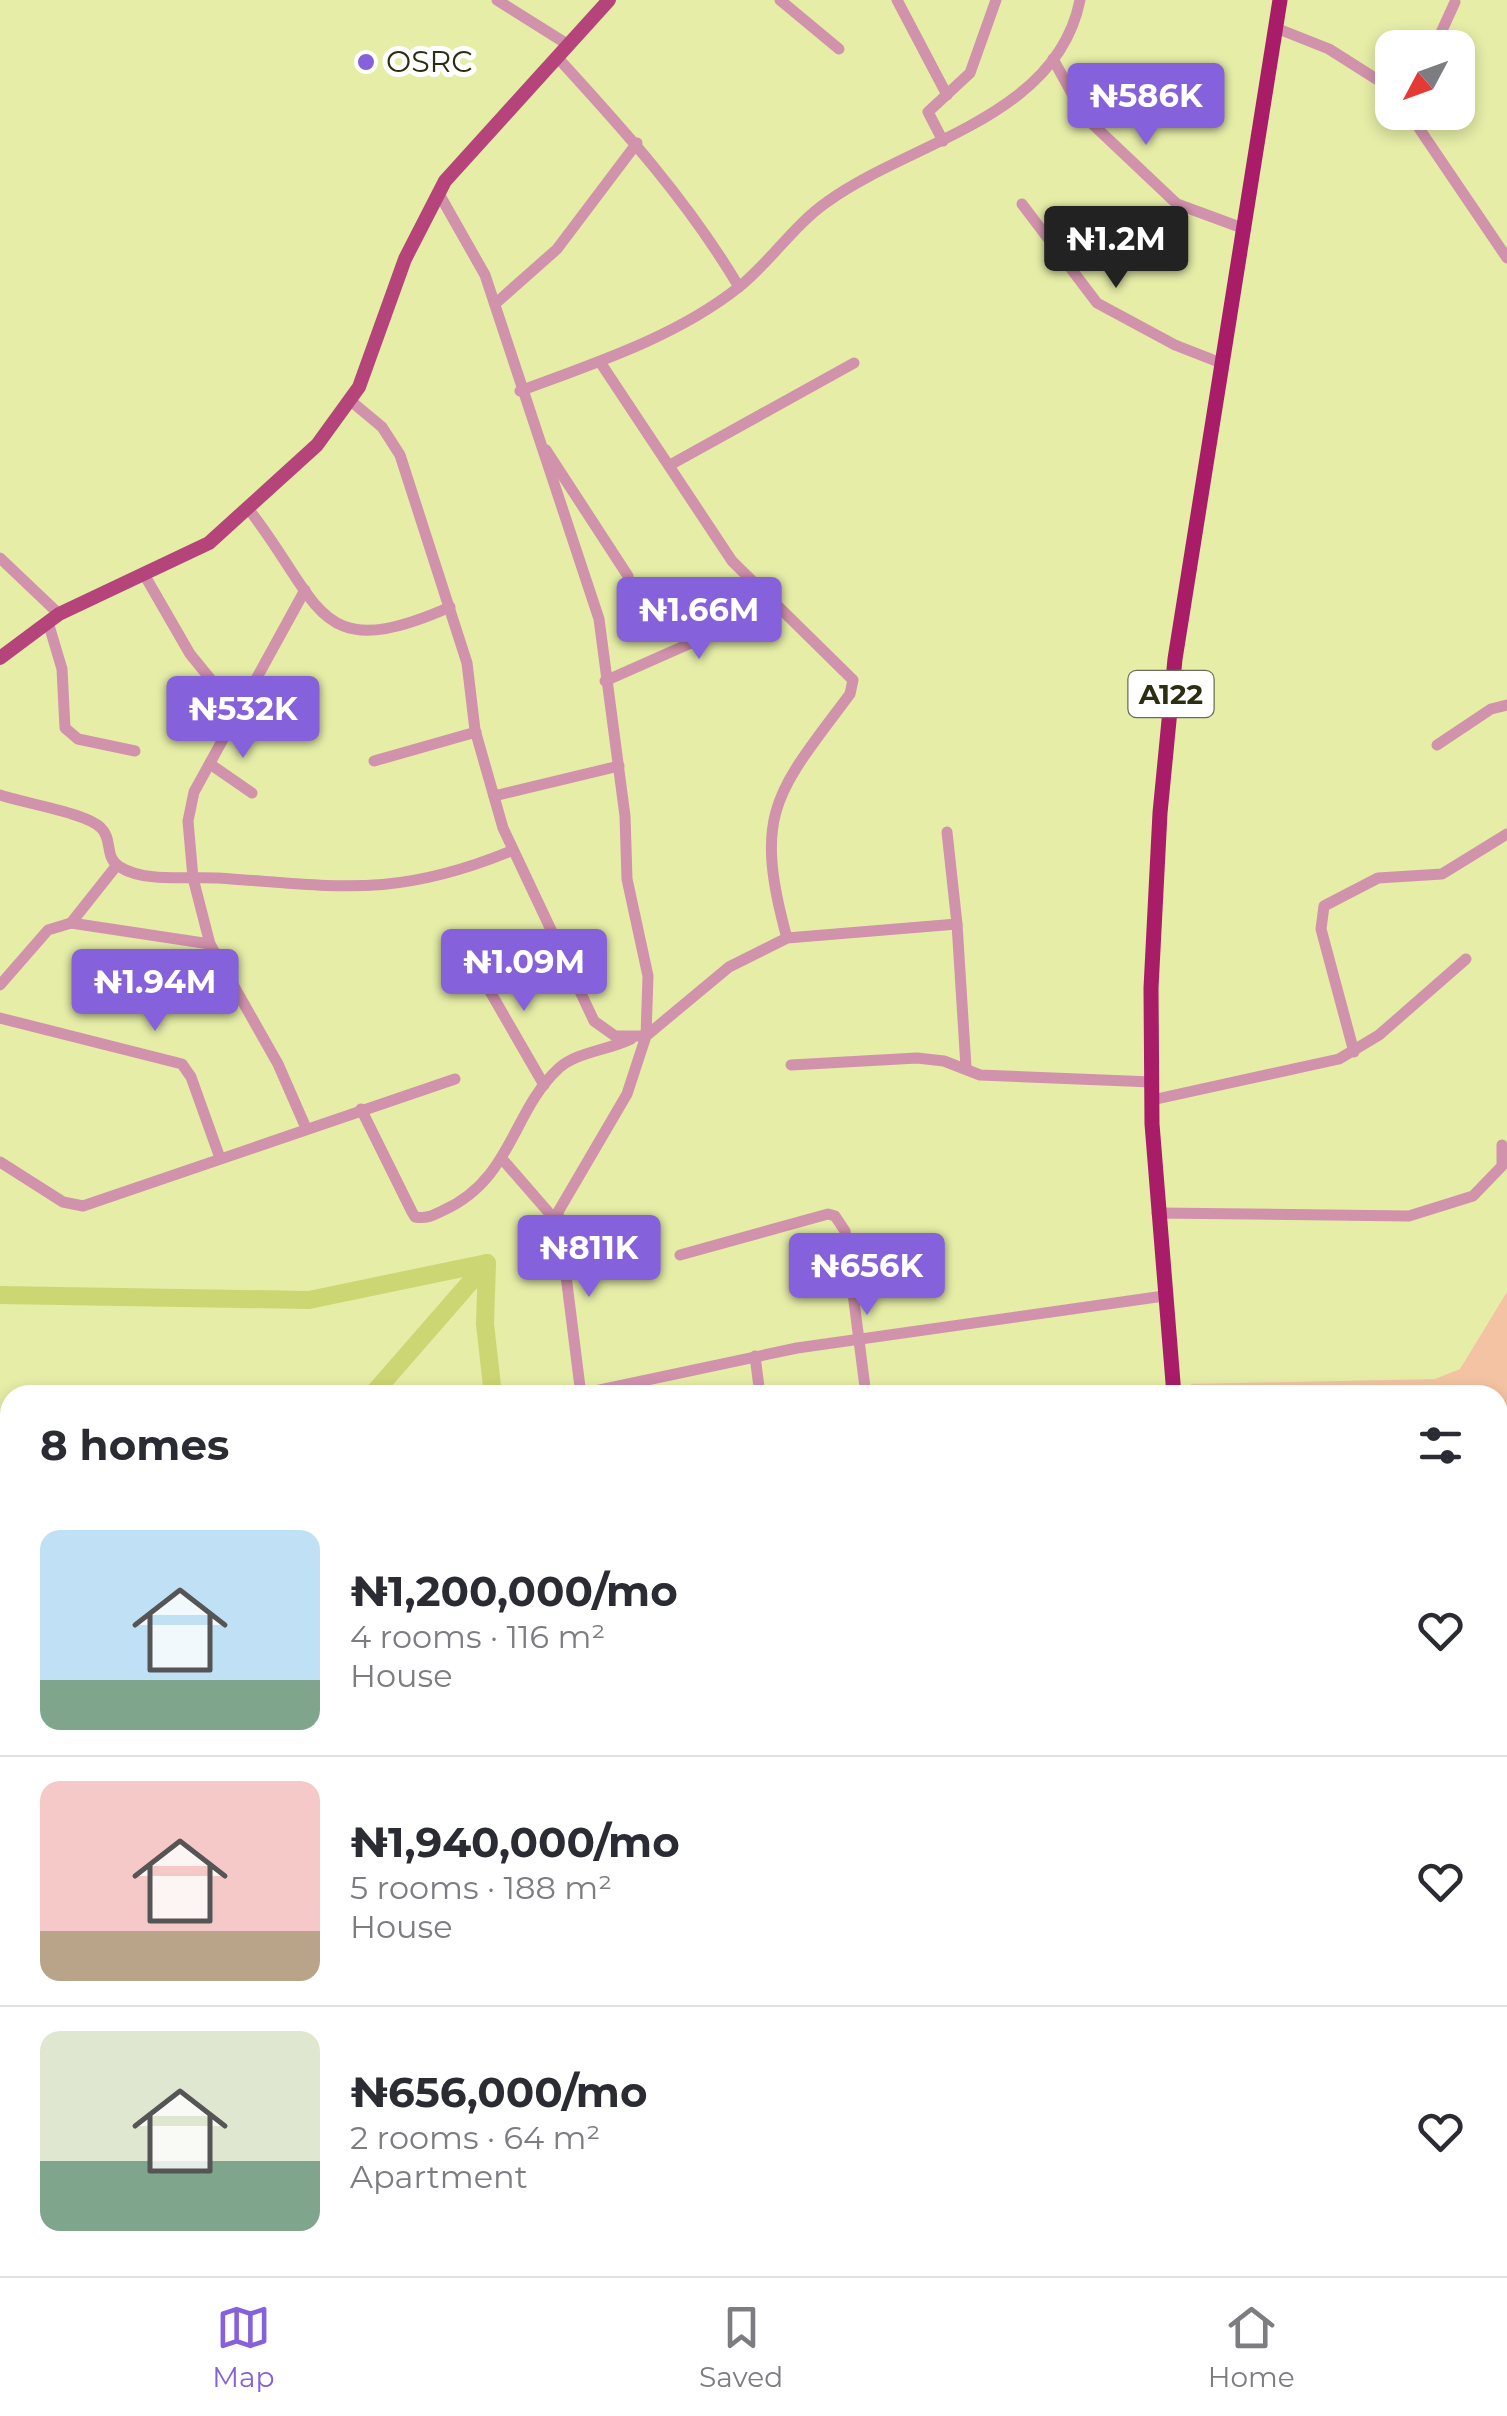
<!DOCTYPE html>
<meta charset="utf-8">
<style>
:root{--surface:#fff;--page:#f2f2f3;--text:#2b2b33;--muted:#7c7c81;--line:#e1e1e2;--accent:#8561db}
body{margin:0;font-family:Montserrat,sans-serif;background:var(--page);color:var(--text);height:100vh;display:flex;flex-direction:column;font-size:38px;white-space:nowrap}
*{box-sizing:border-box;margin:0}
p{font-size:32px;color:var(--muted)}
.icon{flex:none;width:55px;height:55px;fill:none;stroke:currentColor;stroke-width:2;stroke-linecap:round;stroke-linejoin:round}
.map{position:relative;flex:1;overflow:hidden}
.panel{position:absolute;left:0px;top:1385px;width:1508px;height:892px;display:flex;flex-direction:column;background:var(--surface);border-radius:30px 30px 0 0;box-shadow:0 5px 15px #0003}
.panel>*{flex:none}
.needle{width:65px;rotate:229deg}
.tools{position:absolute;left:1375px;top:30px;display:grid;gap:20px}
.tools a{display:grid;place-items:center;width:100px;height:100px;border-radius:20px;background:var(--surface);box-shadow:0 5px 15px #0003;font-size:50px}
.price{position:absolute;translate:-50% -85px;padding:0 22px;border-radius:10px;background:var(--accent);color:#fff;font-size:32px;line-height:65px;filter:drop-shadow(0 2px 5px #0008)}
.price::after{content:'';position:absolute;left:50%;top:60px;width:30px;height:22px;margin-left:-15px;background:inherit;clip-path:polygon(0 0,100% 0,50% 100%)}
.price.selected{background:#222;color:#fff}
ul{padding:0;list-style:none}
li{display:flex;align-items:center;gap:30px;height:250px;padding:0 40px}
li+li{border-top:2px solid var(--line)}
li span{display:grid;place-items:center;flex:none;width:280px;height:200px;border-radius:20px;color:#555}
li>.icon{margin-inline-start:auto}
span .icon{width:120px;height:120px;fill:#fffc;stroke-width:1}
li b{font-size:42px}
h2{display:flex;justify-content:space-between;align-items:center;height:120px;padding:0 40px;font-size:42px}
.menu{display:flex;justify-content:space-around;align-items:center;height:140px;border-top:2px solid var(--line);background:var(--surface);font-size:28px;color:var(--muted)}
.menu a{display:grid;justify-items:center;gap:5px}
.menu .selected{color:var(--accent)}
.map>svg:first-child{display:block}
.green{fill:#f4c3a3}
.lines{fill:none;stroke-linecap:round;stroke-linejoin:round}
.river{stroke:#ccd673;stroke-width:18}
.minor{stroke:#d192ab;stroke-width:11}
.major{stroke:#b5447a;stroke-width:14}
.highway{stroke:#a81c68;stroke-width:15}
.poi-dot{fill:#8561db;stroke:#fff;stroke-width:4}
.labels{text-anchor:middle;stroke-width:10;stroke-linejoin:round;paint-order:stroke}
.shield{fill:#fff;stroke:#6b6d58;stroke-width:2.5}
.shield-label{font-size:28px;font-weight:bold;fill:#2b2e11}
.poi-label{font-size:30px;fill:#2b2e11;stroke:#fff;text-anchor:start}
</style>
<div class="map">
<svg width="1507" height="2276" viewBox="0 0 1507 2276">
<rect width="100%" height="100%" fill="#e5eda7"/>
<polygon class="green" points="1507,1292 1507,2276 1464,2276 1461,2268 1498,2268 1498,1395 1193,1395 1191,1384 1435,1379 1460,1369"/>
<g class="lines">
<g class="river">
<polyline points="0,1295 309,1300 487,1263 485,1324 493,1395"/>
<polyline points="372,1395 487,1263"/>
<polyline points="0,1751 10,1748"/>
<polyline points="518,2268 525,2276"/>
</g>
<g class="minor">
<polyline points="497,0 567,44"/>
<polyline points="780,0 839,49"/>
<polyline points="897,0 947,95"/>
<polyline points="1276,28 1329,49 1392,89"/>
<polyline points="1434,48 1455,2"/>
<path d="M557 57C624 130 688 201 739 287"/>
<polyline points="1053,59 1085,117 1177,204 1245,229"/>
<polyline points="1408,112 1507,258"/>
<polyline points="943,141 928,112 970,73 996,0"/>
<polyline points="438,192 485,275 599,619 625,816 627,879 648,976 646,1036 627,1094 558,1212 581,1395"/>
<polyline points="1022,204 1097,303 1175,345 1221,363"/>
<polyline points="495,304 557,249 637,143"/>
<path d="M600 362 732 561 853 680 850 694C777 792 752 811 787 938"/>
<path d="M520 391C595 363 676 337 739 287 771 261 794 225 827 202 909 142 1057 118 1080 0"/>
<polyline points="352,402 382,427 400,455 467,663 475,730 503,828 594,1021 615,1036 646,1036 729,967 787,938 957,924 966,1067"/>
<polyline points="546,450 628,576"/>
<polyline points="670,465 854,363"/>
<path d="M250 511C323 605 316 666 450 607"/>
<polyline points="0,558 59,614"/>
<polyline points="145,576 190,654 239,714"/>
<polyline points="305,590 194,792 188,821 193,878 210,944 278,1064 306,1128"/>
<polyline points="48,622 62,669 65,728 78,739 135,751"/>
<polyline points="605,681 691,643 753,584"/>
<polyline points="1437,745 1491,709 1507,705"/>
<polyline points="374,761 476,732"/>
<polyline points="210,764 252,793"/>
<path d="M0 795C23 803 87 813 101 828 113 839 104 858 120 867 145 883 190 876 218 878 338 886 394 899 511 851"/>
<polyline points="494,796 619,766"/>
<polyline points="947,832 957,924"/>
<polyline points="71,923 210,944"/>
<polyline points="473,962 544,1085"/>
<polyline points="0,985 48,930 71,923 117,865"/>
<polyline points="0,1018 182,1064 191,1077 220,1158"/>
<polyline points="1354,1052 1321,929 1324,906 1378,878 1442,874 1507,834"/>
<polyline points="791,1065 917,1058 944,1061 980,1075 1152,1082"/>
<polyline points="1152,1100 1339,1059 1379,1035 1466,959"/>
<path d="M361 1109 412 1212 415 1217C427 1219 434 1215 444 1210 512 1179 512 1111 559 1068 577 1052 609 1050 631 1039"/>
<polyline points="503,1160 557,1222"/>
<polyline points="0,1162 63,1202 83,1206 455,1079"/>
<polyline points="1157,1213 1409,1216 1473,1196 1502,1166 1502,1145"/>
<polyline points="680,1255 828,1214 835,1216 845,1231 866,1395"/>
<polyline points="755,1356 760,1395"/>
<polyline points="581,1394 797,1348 1164,1296"/>
<polyline points="0,1441 10,1459"/>
<polyline points="0,1829 10,1820"/>
<polyline points="0,2003 10,2014"/>
<polyline points="0,2232 10,2239"/>
<polyline points="54,2268 66,2276"/>
<polyline points="223,2268 233,2276"/>
<polyline points="1042,2276 1045,2268"/>
</g>
<polyline class="major" points="0,658 59,614 209,543 317,445 359,387 405,259 445,181 609,0"/>
<g class="highway">
<polyline points="1174,1395 1152,1124 1151,988 1160,813 1175,659 1280,0"/>
<polyline points="1412,2268 1415,2276"/>
</g>
</g>
<circle class="poi-dot" cx="366" cy="62" r="10"/>
<g class="labels">
<rect class="shield" x="1128.5" y="671" width="85" height="46" rx="8"/>
<g class="shield-label">
<text x="1171" y="704">A122</text>
</g>
<g class="poi-label">
<text x="386" y="72">OSRC</text>
</g>
</g>
</svg>
<div class="tools">
<a><svg class="needle" viewBox="-14 -14 28 28"><path d="M0-13l5 13h-10z" fill="#e53935"/><path d="M0 13l5-13h-10z" fill="#7c7c81"/></svg></a>
</div>
<b class="price" style="left:1146px;top:148px">₦586K</b>
<b class="price selected" style="left:1116px;top:291px">₦1.2M</b>
<b class="price" style="left:699px;top:662px">₦1.66M</b>
<b class="price" style="left:243px;top:761px">₦532K</b>
<b class="price" style="left:524px;top:1014px">₦1.09M</b>
<b class="price" style="left:155px;top:1034px">₦1.94M</b>
<b class="price" style="left:589px;top:1300px">₦811K</b>
<b class="price" style="left:867px;top:1318px">₦656K</b>
<section class="panel">
<h2>8 homes<svg class="icon" aria-label="filters" viewBox="0 0 24 24"><path d="M4 7h16M4 17h16"/><circle cx="9" cy="7" r="2"/><circle cx="15" cy="17" r="2"/></svg></h2>
<ul>
<li><span style="background:linear-gradient(#bfe0f5 75%,#7fa58c 0)"><svg class="icon" aria-label="home" viewBox="0 0 24 24"><path d="M3 11l9-7 9 7M6 9v11h12V9"/></svg></span><div><b>₦1,200,000/mo</b><p>4 rooms · 116 m²</p><p>House</p></div><svg class="icon" aria-label="heart" viewBox="0 0 24 24"><path d="M12 20l-8-8c-3-5 5-10 8-4 3-6 11-1 8 4z"/></svg></li>
<li><span style="background:linear-gradient(#f6c9c9 75%,#b9a48a 0)"><svg class="icon" aria-label="home" viewBox="0 0 24 24"><path d="M3 11l9-7 9 7M6 9v11h12V9"/></svg></span><div><b>₦1,940,000/mo</b><p>5 rooms · 188 m²</p><p>House</p></div><svg class="icon" aria-label="heart" viewBox="0 0 24 24"><path d="M12 20l-8-8c-3-5 5-10 8-4 3-6 11-1 8 4z"/></svg></li>
<li><span style="background:linear-gradient(#dfe7d0 65%,#7fa58c 0)"><svg class="icon" aria-label="home" viewBox="0 0 24 24"><path d="M3 11l9-7 9 7M6 9v11h12V9"/></svg></span><div><b>₦656,000/mo</b><p>2 rooms · 64 m²</p><p>Apartment</p></div><svg class="icon" aria-label="heart" viewBox="0 0 24 24"><path d="M12 20l-8-8c-3-5 5-10 8-4 3-6 11-1 8 4z"/></svg></li>
</ul>
</section>
</div>
<nav class="menu">
<a class="selected"><svg class="icon" aria-label="map" viewBox="0 0 24 24"><path d="M3 6l6-2 6 2 6-2v14l-6 2-6-2-6 2zM9 4v14M15 6v14"/></svg>Map</a>
<a><svg class="icon" aria-label="saved" viewBox="0 0 24 24"><path d="M7 4h10v16l-5-4-5 4z"/></svg>Saved</a>
<a><svg class="icon" aria-label="home" viewBox="0 0 24 24"><path d="M3 11l9-7 9 7M6 9v11h12V9"/></svg>Home</a>
</nav>
